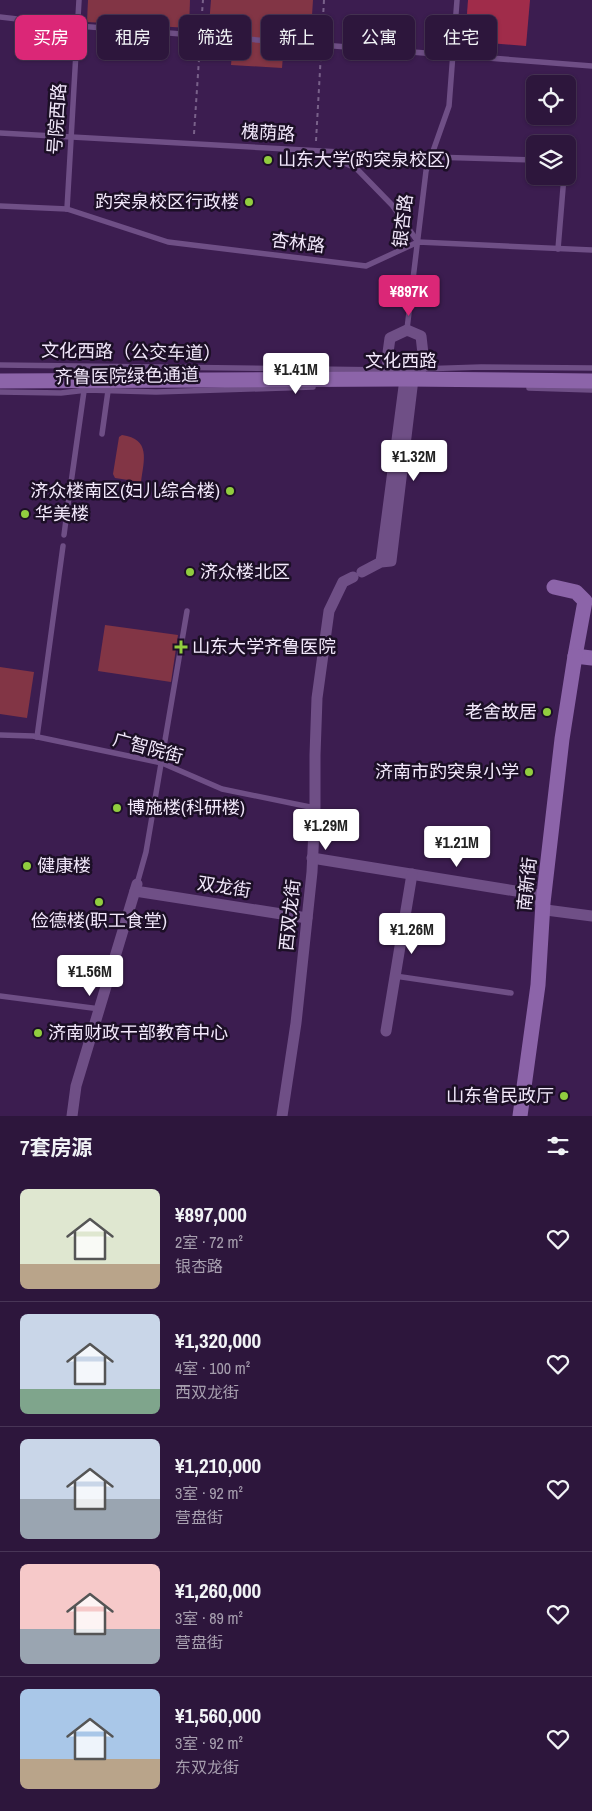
<!DOCTYPE html>
<html lang="zh">
<meta charset="utf-8">
<style>
:root{--surface:#2d163c;--page:#392347;--text:#f1f3f6;--muted:#a79faf;--line:#483556;--accent:#db2777}
body{margin:0;font-family:"Archivo Narrow","Noto Sans SC",sans-serif;background:var(--page);color:var(--text);height:100vh;display:flex;flex-direction:column;font-size:19px;white-space:nowrap}
*{box-sizing:border-box;margin:0}
p{font-size:16px;color:var(--muted)}
.icon{flex:none;width:28px;height:28px;fill:none;stroke:currentColor;stroke-width:2;stroke-linecap:round;stroke-linejoin:round}
.map{position:relative;height:1116px;overflow:hidden}
.drawer{display:flex;flex-direction:column;background:var(--surface);flex:1}
.drawer>*{flex:none}
.top-card{position:absolute;left:15px;top:15px;width:562px;height:45px;display:flex;gap:10px}
.buttons{position:absolute;left:526px;top:75px;display:grid;gap:10px}
.buttons a{display:grid;place-items:center;width:50px;height:50px;border-radius:8px;background:var(--surface);box-shadow:0 1px 4px #0004,0 0 0 1px var(--line);font-size:25px}
.price{position:absolute;translate:-50% -42px;padding:0 11px;border-radius:5px;background:#fff;color:#222;font-size:16px;line-height:32px;filter:drop-shadow(0 1px 2px #0008)}
.price::after{content:'';position:absolute;left:50%;top:30px;width:15px;height:11px;margin-left:-8px;background:inherit;clip-path:polygon(0 0,100% 0,50% 100%)}
.price.active{background:var(--accent);color:#fff}
ul{padding:0;list-style:none}
li{display:flex;align-items:center;gap:15px;height:125px;padding:0 20px}
li+li{border-top:1px solid var(--line)}
li span{display:grid;place-items:center;flex:none;width:140px;height:100px;border-radius:8px;color:#555}
li>.icon{margin-inline-start:auto}
span .icon{width:60px;height:60px;fill:#fffc;stroke-width:1}
li b{font-size:21px}
h2{display:flex;justify-content:space-between;align-items:center;height:60px;padding:0 20px;font-size:21px}
.pill{padding:0 18px;border-radius:8px;background:var(--surface);box-shadow:0 1px 4px #0004,0 0 0 1px var(--line);font-size:18px;line-height:45px}
.pill.active{background:var(--accent);color:#fff}
.map>svg:first-child{display:block}
.green{fill:#823545}
.forest{fill:#a02c4a}
.lines{fill:none;stroke-linecap:round;stroke-linejoin:round}
.path{stroke:#79618a;stroke-width:2;stroke-dasharray:4 4;stroke-linecap:butt}
.lane{stroke:#6f4f86;stroke-width:5.5}
.street{stroke:#6f4f86;stroke-width:11}
.secondary{stroke:#8c64a9;stroke-width:15}
.poi-dot{fill:#91cd3f;stroke:#1c0f26;stroke-width:2}
.labels{text-anchor:middle;stroke-width:5;stroke-linejoin:round;paint-order:stroke}
.street-label{font-size:18px;fill:#f2e8fb;stroke:#1c0f26}
.poi-label{font-size:18px;fill:#f2e8fb;stroke:#1c0f26;text-anchor:start}
</style>
<div class="map">
<svg width="592" height="1116" viewBox="0 0 592 1116">
<rect width="100%" height="100%" fill="#3c1d50"/>
<g class="green">
<polygon points="88,0 190,0 189,28 87,22"/>
<polygon points="211,0 313,0 311,31 285,30 282,68 231,65 234,27 209,25"/>
<path d="M122 435C151 439 144 460 141 482L115 478 113 474 119 437Z"/>
<polygon points="105,625 178,635 171,682 98,671"/>
<polygon points="0,667 34,672 27,718 0,714"/>
</g>
<polygon class="forest" points="468,0 530,0 526,46 465,41"/>
<g class="lines">
<g class="path">
<polyline points="201,27 203,0"/>
<polyline points="322,36 324,0"/>
<polyline points="194,134 200,44"/>
<polyline points="316,141 321,53"/>
</g>
<g class="lane">
<polyline points="0,17 78,26 592,66"/>
<polyline points="0,133 431,157 535,160"/>
<polyline points="320,153 356,168 392,205 418,242"/>
<polyline points="0,206 67,209 168,242 366,266 418,242 592,250"/>
<polyline points="67,209 79,0"/>
<polyline points="558,249 564,176"/>
<polyline points="407,329 426,171 449,106 457,0"/>
<polyline points="0,365 389,370 481,367 592,368"/>
<polyline points="529,388 592,390"/>
<polyline points="0,392 61,393 87,390 156,392 313,387"/>
<polyline points="102,434 108,391"/>
<polyline points="71,483 84,391"/>
<polyline points="64,535 69,497"/>
<polyline points="0,735 33,736 162,763 222,789 315,808"/>
<polyline points="37,737 63,546"/>
<polyline points="137,884 146,852 187,611"/>
<polyline points="395,976 511,993"/>
<polyline points="0,996 100,1009"/>
</g>
<g class="street">
<polyline points="362,572 381,562 391,561 413,379 421,369 423,354 421,336 407,330 390,338 387,360 389,370 405,379 381,562"/>
<polyline points="312,858 534,894 546,910 592,916"/>
<polyline points="135,891 307,918"/>
<polyline points="386,1031 412,874"/>
<polyline points="72,1116 76,1086 137,884"/>
<polyline points="282,1116 296,1023 312,872 315,808 315,755 317,698 329,611 343,582 353,577"/>
</g>
<g class="secondary">
<polyline points="0,381 405,379 592,381"/>
<polyline points="554,587 576,592 585,601 575,656 592,658"/>
<polyline points="520,1116 538,985 543,903 562,739 575,656"/>
</g>
</g>
<g class="poi-dot">
<circle cx="268" cy="160" r="5"/>
<circle cx="249" cy="202" r="5"/>
<circle cx="230" cy="491" r="5"/>
<circle cx="25" cy="514" r="5"/>
<circle cx="190" cy="572" r="5"/>
<path d="M178.5 639.5h5v5h5v5h-5v5h-5v-5h-5v-5h5z"/>
<circle cx="547" cy="712" r="5"/>
<circle cx="529" cy="772" r="5"/>
<circle cx="117" cy="808" r="5"/>
<circle cx="27" cy="866" r="5"/>
<circle cx="99" cy="902" r="5"/>
<circle cx="38" cy="1033" r="5"/>
<circle cx="564" cy="1096" r="5"/>
</g>
<g class="labels">
<g class="street-label">
<text transform="translate(57 119) rotate(-86)" y="6">号院西路</text>
<text transform="translate(268 133) rotate(3)" y="6">槐荫路</text>
<text transform="translate(403 221) rotate(-83)" y="6">银杏路</text>
<text transform="translate(298 243) rotate(7)" y="6">杏林路</text>
<text transform="translate(131 352) rotate(1)" y="6">文化西路（公交车道）</text>
<text x="401" y="367">文化西路</text>
<text transform="translate(127 376) rotate(-1)" y="6">齐鲁医院绿色通道</text>
<text transform="translate(148 748) rotate(15)" y="6">广智院街</text>
<text transform="translate(527 884) rotate(-84)" y="6">南新街</text>
<text transform="translate(224 887) rotate(9)" y="6">双龙街</text>
<text transform="translate(290 915) rotate(-84)" y="6">西双龙街</text>
</g>
<g class="poi-label">
<text x="278" y="166">山东大学(趵突泉校区)</text>
<text x="239" y="208" text-anchor="end">趵突泉校区行政楼</text>
<text x="220" y="497" text-anchor="end">济众楼南区(妇儿综合楼)</text>
<text x="35" y="520">华美楼</text>
<text x="200" y="578">济众楼北区</text>
<text x="192" y="653">山东大学齐鲁医院</text>
<text x="537" y="718" text-anchor="end">老舍故居</text>
<text x="519" y="778" text-anchor="end">济南市趵突泉小学</text>
<text x="127" y="814">博施楼(科研楼)</text>
<text x="37" y="872">健康楼</text>
<text x="99" y="927" text-anchor="middle">俭德楼(职工食堂)</text>
<text x="48" y="1039">济南财政干部教育中心</text>
<text x="554" y="1102" text-anchor="end">山东省民政厅</text>
</g>
</g>
</svg>
<div class="buttons">
<a><svg class="icon" aria-label="locate" viewBox="0 0 24 24"><circle cx="12" cy="12" r="6"/><path d="M12 2v4M12 18v4M2 12h4M18 12h4"/></svg></a>
<a><svg class="icon" aria-label="layers" viewBox="0 0 24 24"><path d="M12 4l9 5-9 5-9-5zM3 14l9 5 9-5"/></svg></a>
</div>
<b class="price active" style="left:409px;top:317px">¥897K</b>
<b class="price" style="left:296px;top:395px">¥1.41M</b>
<b class="price" style="left:414px;top:482px">¥1.32M</b>
<b class="price" style="left:326px;top:851px">¥1.29M</b>
<b class="price" style="left:457px;top:868px">¥1.21M</b>
<b class="price" style="left:412px;top:955px">¥1.26M</b>
<b class="price" style="left:90px;top:997px">¥1.56M</b>
<div class="top-card">
<a class="pill active">买房</a>
<a class="pill">租房</a>
<a class="pill">筛选</a>
<a class="pill">新上</a>
<a class="pill">公寓</a>
<a class="pill">住宅</a>
</div>
</div>
<section class="drawer">
<h2>7套房源<svg class="icon" aria-label="filters" viewBox="0 0 24 24"><path d="M4 7h16M4 17h16"/><circle cx="9" cy="7" r="2"/><circle cx="15" cy="17" r="2"/></svg></h2>
<ul>
<li><span style="background:linear-gradient(#dfe7d0 75%,#b9a48a 0)"><svg class="icon" aria-label="home" viewBox="0 0 24 24"><path d="M3 11l9-7 9 7M6 9v11h12V9"/></svg></span><div><b>¥897,000</b><p>2室 · 72 m²</p><p>银杏路</p></div><svg class="icon" aria-label="heart" viewBox="0 0 24 24"><path d="M12 20l-8-8c-3-5 5-10 8-4 3-6 11-1 8 4z"/></svg></li>
<li><span style="background:linear-gradient(#c9d6e8 75%,#7fa58c 0)"><svg class="icon" aria-label="home" viewBox="0 0 24 24"><path d="M3 11l9-7 9 7M6 9v11h12V9"/></svg></span><div><b>¥1,320,000</b><p>4室 · 100 m²</p><p>西双龙街</p></div><svg class="icon" aria-label="heart" viewBox="0 0 24 24"><path d="M12 20l-8-8c-3-5 5-10 8-4 3-6 11-1 8 4z"/></svg></li>
<li><span style="background:linear-gradient(#c9d6e8 60%,#9aa5b1 0)"><svg class="icon" aria-label="home" viewBox="0 0 24 24"><path d="M3 11l9-7 9 7M6 9v11h12V9"/></svg></span><div><b>¥1,210,000</b><p>3室 · 92 m²</p><p>营盘街</p></div><svg class="icon" aria-label="heart" viewBox="0 0 24 24"><path d="M12 20l-8-8c-3-5 5-10 8-4 3-6 11-1 8 4z"/></svg></li>
<li><span style="background:linear-gradient(#f6c9c9 65%,#9aa5b1 0)"><svg class="icon" aria-label="home" viewBox="0 0 24 24"><path d="M3 11l9-7 9 7M6 9v11h12V9"/></svg></span><div><b>¥1,260,000</b><p>3室 · 89 m²</p><p>营盘街</p></div><svg class="icon" aria-label="heart" viewBox="0 0 24 24"><path d="M12 20l-8-8c-3-5 5-10 8-4 3-6 11-1 8 4z"/></svg></li>
<li><span style="background:linear-gradient(#a9c7e8 70%,#b9a48a 0)"><svg class="icon" aria-label="home" viewBox="0 0 24 24"><path d="M3 11l9-7 9 7M6 9v11h12V9"/></svg></span><div><b>¥1,560,000</b><p>3室 · 92 m²</p><p>东双龙街</p></div><svg class="icon" aria-label="heart" viewBox="0 0 24 24"><path d="M12 20l-8-8c-3-5 5-10 8-4 3-6 11-1 8 4z"/></svg></li>
</ul>
</section>
